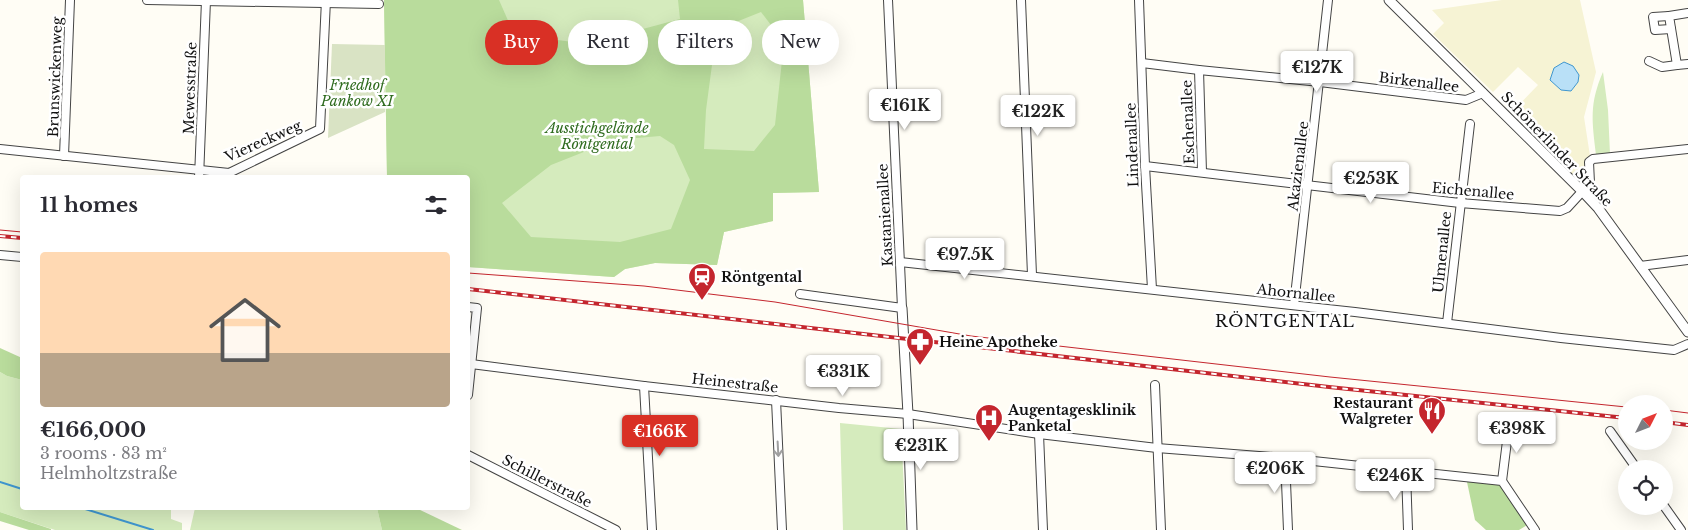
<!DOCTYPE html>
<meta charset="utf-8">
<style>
:root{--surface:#fff;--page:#f2f2f3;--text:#2b2b33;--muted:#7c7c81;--line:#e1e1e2;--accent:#d93025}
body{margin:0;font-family:"Libre Baskerville",serif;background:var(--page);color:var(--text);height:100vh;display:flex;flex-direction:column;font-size:19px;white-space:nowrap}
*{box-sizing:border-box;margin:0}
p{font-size:16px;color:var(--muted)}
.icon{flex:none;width:28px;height:28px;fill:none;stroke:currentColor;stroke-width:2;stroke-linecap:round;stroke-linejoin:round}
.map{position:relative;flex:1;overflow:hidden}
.drawer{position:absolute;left:20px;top:175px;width:450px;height:335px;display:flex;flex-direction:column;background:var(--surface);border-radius:5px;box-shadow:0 5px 20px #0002}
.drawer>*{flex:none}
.guide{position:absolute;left:485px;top:20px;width:475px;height:45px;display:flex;gap:10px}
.needle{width:32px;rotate:48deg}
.fabs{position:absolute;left:1618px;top:395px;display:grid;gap:10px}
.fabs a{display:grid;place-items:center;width:55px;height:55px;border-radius:50%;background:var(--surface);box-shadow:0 5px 20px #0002;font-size:25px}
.price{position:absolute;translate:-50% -42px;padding:0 11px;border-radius:5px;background:#fff;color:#222;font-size:16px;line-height:32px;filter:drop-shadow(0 1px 2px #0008)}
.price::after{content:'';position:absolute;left:50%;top:30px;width:15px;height:11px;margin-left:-8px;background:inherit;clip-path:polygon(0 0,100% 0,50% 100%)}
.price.current{background:var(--accent);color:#fff}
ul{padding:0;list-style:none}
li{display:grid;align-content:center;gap:10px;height:265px;padding:0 20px}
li+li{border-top:1px solid var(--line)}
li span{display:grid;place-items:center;height:155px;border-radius:5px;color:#555}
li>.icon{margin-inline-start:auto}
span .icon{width:90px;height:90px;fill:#fffc;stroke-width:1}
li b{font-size:21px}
h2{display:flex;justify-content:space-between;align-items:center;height:60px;padding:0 20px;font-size:21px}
.pill{padding:0 18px;border-radius:22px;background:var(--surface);box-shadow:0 5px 20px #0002;font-size:18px;line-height:45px}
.pill.current{background:var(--accent);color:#fff}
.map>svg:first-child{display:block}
.farmland{fill:#f6f3d4}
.green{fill:#d5ebbd}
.forest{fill:#b9dc9c;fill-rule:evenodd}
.cemetery{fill:#d9e3c4}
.water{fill:#b9e0f7;stroke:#3f96cf}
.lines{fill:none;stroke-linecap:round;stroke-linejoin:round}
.stream{stroke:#3f96cf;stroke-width:2}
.minor-casing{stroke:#444;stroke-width:10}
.tertiary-casing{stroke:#444;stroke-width:11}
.minor{stroke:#fff;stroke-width:8}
.tertiary{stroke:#fff;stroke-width:9}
.tram{stroke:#c4262e;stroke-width:1}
.rail-casing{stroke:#c4262e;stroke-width:4}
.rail{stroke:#fff;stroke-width:2;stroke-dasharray:5.5;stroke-linecap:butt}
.oneway{stroke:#a0a0a0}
.labels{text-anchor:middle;stroke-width:5;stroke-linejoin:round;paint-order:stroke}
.street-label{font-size:14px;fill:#111;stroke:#fff}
.park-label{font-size:14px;font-style:italic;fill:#2f6b1f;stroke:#fff}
.poi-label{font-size:14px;font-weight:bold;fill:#111;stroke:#fff;text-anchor:start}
.quarter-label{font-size:16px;letter-spacing:1px;fill:#111;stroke:#fff}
</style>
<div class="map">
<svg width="1688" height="530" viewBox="0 0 1688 530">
<rect width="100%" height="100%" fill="#fffdf5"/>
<polygon class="farmland" points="1502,0 1580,0 1596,72 1584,117 1590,156 1586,161 1586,178 1582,184 1512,112 1538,85 1518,67 1493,92 1433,34 1444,23 1432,10"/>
<g class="green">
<polygon points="384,0 803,0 819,192 773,193 773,221 724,232 717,265 655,263 625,269 614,277 468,267 468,178 387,177"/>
<path d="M1603 72 1608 110 1610 154 1596 155C1592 121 1589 104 1603 72Z"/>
<polygon points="0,372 7,376 22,380 22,508 171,508 171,519 182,523 182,530 55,530 0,512"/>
<polygon points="840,423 901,429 906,530 843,530"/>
<polygon points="195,508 377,508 382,530 190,530"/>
</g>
<g class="forest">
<path d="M384 0H499L514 34 587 44 680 19 678 0H803L819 192 773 193V221L724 232 717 265 655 263 625 269 614 277 468 267V178L387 177ZM761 12 784 42 775 125 754 151 704 149 706 110 712 65 736 22ZM660 136 674 145 690 180 671 229 620 242 531 237 502 203 551 165 614 140Z"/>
<polygon points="0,348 22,358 22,380 7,376 0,372"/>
<polygon points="1467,482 1501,483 1527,525 1519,530 1486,530 1475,520"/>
<polygon points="377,508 416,508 462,530 382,530"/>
<polygon points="0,512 51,529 51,530 29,530 0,521"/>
</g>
<polygon class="cemetery" points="332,44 385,45 385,112 328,138"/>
<polygon class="water" points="1564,62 1573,66 1579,75 1578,82 1571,91 1561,90 1550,80 1554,68"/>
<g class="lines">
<g class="stream">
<polyline points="0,482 22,489"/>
<polyline points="82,508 153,530"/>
</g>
<defs>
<g id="minor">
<polyline points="147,0 379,4"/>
<polyline points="1021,0 1032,275"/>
<polyline points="1139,0 1145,166 1152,289"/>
<polyline points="1688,13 1669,16 1677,65 1688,64"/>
<polyline points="1669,16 1653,17 1655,30 1671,29"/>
<polyline points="1649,61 1662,67 1677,65"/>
<polyline points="1142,63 1199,70 1320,82 1466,100 1483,93"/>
<polyline points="1199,70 1202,172"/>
<polyline points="0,149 229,173 320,129 326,0"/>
<polyline points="64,156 70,0"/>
<polyline points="1145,166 1460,203 1560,211 1567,208 1590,183 1589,162 1593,159 1688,149"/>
<polyline points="199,178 206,0"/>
<polyline points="0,255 22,257"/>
<polyline points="900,262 1355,312 1561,338 1674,350 1688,344"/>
<polyline points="1640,266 1688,260"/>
<polyline points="800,294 902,308 888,0"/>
<polyline points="1294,305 1328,0"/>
<polyline points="468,307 477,308 468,395"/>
<polyline points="1447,323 1470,124"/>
<polyline points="471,364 644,386 839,408 908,414 1039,434 1157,448 1285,458 1502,481 1535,530"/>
<polyline points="1155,385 1161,530"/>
<polyline points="644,386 652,530"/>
<polyline points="776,400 782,530"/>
<polyline points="1610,431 1637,469"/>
<polyline points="1039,434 1043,530"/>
<polyline points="468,455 616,530"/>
<polyline points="1285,458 1288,530"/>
<polyline points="1406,472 1408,530"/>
<polyline points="1502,481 1509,425"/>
<polyline points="1664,506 1681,530"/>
</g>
<g id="tertiary">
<polyline points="1389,0 1583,192 1598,208 1688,332"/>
<polyline points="902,308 908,414 912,530"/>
</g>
</defs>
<use href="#minor" class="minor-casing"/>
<use href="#tertiary" class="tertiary-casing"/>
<use href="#minor" class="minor"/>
<use href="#tertiary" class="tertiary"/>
<g class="tram">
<polyline points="0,230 22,232"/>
<polyline points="468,273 644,286 775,302 971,336 1330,377 1626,407"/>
<polyline points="1664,410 1688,413"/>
</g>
<defs>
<g id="rail">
<polyline points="0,236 22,238"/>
<polyline points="468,289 1329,387 1626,418"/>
<polyline points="1664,422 1688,425"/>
</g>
</defs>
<use href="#rail" class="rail-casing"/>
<use href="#rail" class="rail"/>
</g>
<defs><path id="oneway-shaft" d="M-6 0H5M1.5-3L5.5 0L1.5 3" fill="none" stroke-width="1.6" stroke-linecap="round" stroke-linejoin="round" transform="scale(1.25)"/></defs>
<use class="oneway" href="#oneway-shaft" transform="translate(778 449) rotate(87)"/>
<defs>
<symbol id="station-pin" viewBox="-11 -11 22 30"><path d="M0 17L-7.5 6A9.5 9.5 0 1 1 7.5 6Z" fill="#c4262e" stroke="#fff"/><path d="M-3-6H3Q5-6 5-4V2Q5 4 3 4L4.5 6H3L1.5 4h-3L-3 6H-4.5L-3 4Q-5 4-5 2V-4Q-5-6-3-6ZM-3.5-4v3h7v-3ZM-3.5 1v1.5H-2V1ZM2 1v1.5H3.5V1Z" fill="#fff"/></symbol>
<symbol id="pharmacy-pin" viewBox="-11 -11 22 30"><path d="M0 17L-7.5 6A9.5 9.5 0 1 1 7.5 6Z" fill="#c4262e" stroke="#fff"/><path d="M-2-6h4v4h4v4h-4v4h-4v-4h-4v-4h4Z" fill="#fff"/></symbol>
<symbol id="restaurant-pin" viewBox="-11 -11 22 30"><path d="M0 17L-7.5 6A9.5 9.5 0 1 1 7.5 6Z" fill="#c4262e" stroke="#fff"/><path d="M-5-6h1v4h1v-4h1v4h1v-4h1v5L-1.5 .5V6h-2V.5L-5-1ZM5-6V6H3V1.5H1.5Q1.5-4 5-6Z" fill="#fff"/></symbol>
<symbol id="hospital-pin" viewBox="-11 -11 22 30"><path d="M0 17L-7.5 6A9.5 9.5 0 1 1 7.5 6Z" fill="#c4262e" stroke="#fff"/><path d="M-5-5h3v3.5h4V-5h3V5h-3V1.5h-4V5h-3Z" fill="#fff"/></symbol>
</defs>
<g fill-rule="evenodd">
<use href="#station-pin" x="686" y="261" width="32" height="43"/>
<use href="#pharmacy-pin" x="904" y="326" width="32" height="43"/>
<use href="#restaurant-pin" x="1416" y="395" width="32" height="43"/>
<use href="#hospital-pin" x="973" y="402" width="32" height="43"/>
</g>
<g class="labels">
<g class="street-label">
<text transform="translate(55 77) rotate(-88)" y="5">Brunswickenweg</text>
<text transform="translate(1419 82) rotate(7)" y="5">Birkenallee</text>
<text transform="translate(190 88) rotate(-88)" y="5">Mewesstraße</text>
<text transform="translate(1188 122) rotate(-92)" y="5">Eschenallee</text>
<text transform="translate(263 141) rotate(-24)" y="5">Viereckweg</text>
<text transform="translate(1132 145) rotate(-92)" y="5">Lindenallee</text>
<text transform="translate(1557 149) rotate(46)" y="5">Schönerlinder Straße</text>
<text transform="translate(1298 166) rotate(-83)" y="5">Akazienallee</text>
<text transform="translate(1473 191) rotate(5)" y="5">Eichenallee</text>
<text transform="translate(885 215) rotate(-93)" y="5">Kastanienallee</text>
<text transform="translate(1442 252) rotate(-84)" y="5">Ulmenallee</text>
<text transform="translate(1296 293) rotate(6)" y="5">Ahornallee</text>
<text transform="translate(735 383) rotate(6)" y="5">Heinestraße</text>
<text transform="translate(547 481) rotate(27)" y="5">Schillerstraße</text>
</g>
<g class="park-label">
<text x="357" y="90">Friedhof<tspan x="357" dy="16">Pankow XI</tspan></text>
<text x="597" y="133">Ausstichgelände<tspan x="597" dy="16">Röntgental</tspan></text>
</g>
<g class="poi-label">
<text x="721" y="282">Röntgental</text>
<text x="939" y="347">Heine Apotheke</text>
<text x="1413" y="408" text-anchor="end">Restaurant<tspan x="1413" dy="16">Walgreter</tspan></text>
<text x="1008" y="415">Augentagesklinik<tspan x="1008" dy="16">Panketal</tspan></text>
</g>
<g class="quarter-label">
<text x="1285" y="327">RÖNTGENTAL</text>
</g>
</g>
</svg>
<div class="fabs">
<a><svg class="needle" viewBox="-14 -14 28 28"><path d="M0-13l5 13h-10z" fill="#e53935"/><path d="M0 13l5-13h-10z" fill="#7c7c81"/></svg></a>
<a><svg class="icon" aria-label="locate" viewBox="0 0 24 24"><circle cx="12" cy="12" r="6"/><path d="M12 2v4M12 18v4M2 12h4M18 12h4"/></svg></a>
</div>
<b class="price" style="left:1317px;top:93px">€127K</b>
<b class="price" style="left:905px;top:131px">€161K</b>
<b class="price" style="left:1038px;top:137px">€122K</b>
<b class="price" style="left:1371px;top:204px">€253K</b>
<b class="price" style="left:965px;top:280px">€97.5K</b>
<b class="price" style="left:843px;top:397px">€331K</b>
<b class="price" style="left:1517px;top:454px">€398K</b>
<b class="price current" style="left:660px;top:457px">€166K</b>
<b class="price" style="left:921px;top:471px">€231K</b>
<b class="price" style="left:1275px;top:494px">€206K</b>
<b class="price" style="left:1395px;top:501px">€246K</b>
<div class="guide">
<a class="pill current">Buy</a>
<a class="pill">Rent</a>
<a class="pill">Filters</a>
<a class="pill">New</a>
</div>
<section class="drawer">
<h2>11 homes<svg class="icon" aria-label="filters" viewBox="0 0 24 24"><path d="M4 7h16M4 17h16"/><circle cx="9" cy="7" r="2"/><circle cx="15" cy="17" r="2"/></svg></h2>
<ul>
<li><span style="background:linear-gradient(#ffd9b3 65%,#b9a48a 0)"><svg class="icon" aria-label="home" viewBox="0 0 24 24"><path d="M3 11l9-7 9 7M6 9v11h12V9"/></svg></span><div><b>€166,000</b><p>3 rooms · 83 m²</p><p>Helmholtzstraße</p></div></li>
</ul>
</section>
</div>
